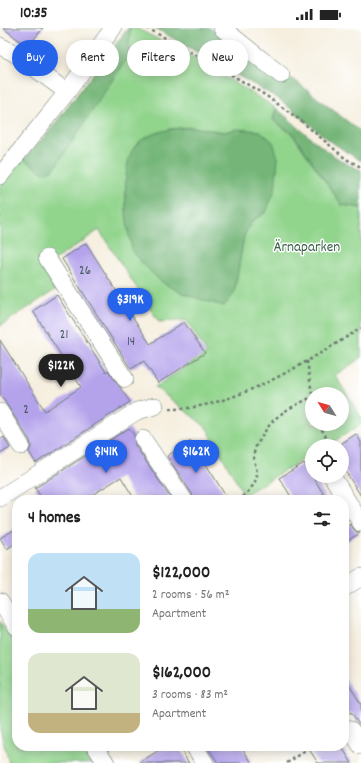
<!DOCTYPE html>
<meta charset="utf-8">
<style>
:root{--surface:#fff;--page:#f6f6f6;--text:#222;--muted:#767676;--accent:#2563eb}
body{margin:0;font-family:Dekko,sans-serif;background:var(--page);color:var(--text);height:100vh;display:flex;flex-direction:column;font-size:15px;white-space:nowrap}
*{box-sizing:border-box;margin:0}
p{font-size:13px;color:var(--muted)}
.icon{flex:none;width:22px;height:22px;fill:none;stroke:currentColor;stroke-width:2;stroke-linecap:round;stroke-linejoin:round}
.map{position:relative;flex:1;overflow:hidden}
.side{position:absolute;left:12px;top:467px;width:337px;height:256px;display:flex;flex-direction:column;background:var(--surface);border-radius:16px;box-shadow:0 2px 10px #0003}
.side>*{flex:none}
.top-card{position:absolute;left:12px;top:12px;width:337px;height:36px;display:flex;gap:8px}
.needle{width:26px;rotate:307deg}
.buttons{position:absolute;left:305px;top:359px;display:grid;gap:8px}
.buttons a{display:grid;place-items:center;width:44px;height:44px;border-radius:50%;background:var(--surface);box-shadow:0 2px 10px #0003;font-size:20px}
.price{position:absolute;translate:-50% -34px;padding:0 9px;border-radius:14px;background:var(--accent);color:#fff;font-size:13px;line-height:26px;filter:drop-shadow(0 1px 2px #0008)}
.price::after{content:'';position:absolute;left:50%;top:24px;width:12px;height:9px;margin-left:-6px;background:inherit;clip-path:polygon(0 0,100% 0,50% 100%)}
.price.current{background:#222;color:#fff}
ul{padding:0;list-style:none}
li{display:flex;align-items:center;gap:12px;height:100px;padding:0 16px}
li span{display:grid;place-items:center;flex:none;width:112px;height:80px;border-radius:12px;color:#555}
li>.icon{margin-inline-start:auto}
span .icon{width:48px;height:48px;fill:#fffc;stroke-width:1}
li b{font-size:17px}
h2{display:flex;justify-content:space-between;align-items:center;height:48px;padding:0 16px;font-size:17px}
.pill{padding:0 14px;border-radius:18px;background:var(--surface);box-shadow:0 2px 10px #0003;font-size:14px;line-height:36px}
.pill.current{background:var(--accent);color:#fff}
.status{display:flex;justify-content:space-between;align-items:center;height:28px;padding:0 20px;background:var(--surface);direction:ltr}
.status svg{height:11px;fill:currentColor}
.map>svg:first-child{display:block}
.green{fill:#91d48c;stroke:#588860;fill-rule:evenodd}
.forest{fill:#74b678;stroke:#4a7a56}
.building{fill:#b4a2eb}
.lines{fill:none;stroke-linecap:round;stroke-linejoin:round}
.minor-casing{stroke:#6a7b70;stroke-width:18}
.path{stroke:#6a7b70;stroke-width:2.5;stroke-dasharray:3 3;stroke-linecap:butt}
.minor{stroke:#fff;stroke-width:17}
.labels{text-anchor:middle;stroke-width:3;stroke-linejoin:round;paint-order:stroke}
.number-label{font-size:13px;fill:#445662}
.park-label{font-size:15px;fill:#3c634a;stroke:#fff}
</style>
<div class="status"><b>10:35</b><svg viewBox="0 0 49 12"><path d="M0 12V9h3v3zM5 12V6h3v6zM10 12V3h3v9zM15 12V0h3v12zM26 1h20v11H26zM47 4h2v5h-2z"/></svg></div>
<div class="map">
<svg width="361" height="735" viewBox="0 0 361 735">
<rect width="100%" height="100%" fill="#fff"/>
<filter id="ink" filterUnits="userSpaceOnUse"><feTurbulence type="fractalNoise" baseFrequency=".025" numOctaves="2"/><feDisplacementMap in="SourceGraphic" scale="8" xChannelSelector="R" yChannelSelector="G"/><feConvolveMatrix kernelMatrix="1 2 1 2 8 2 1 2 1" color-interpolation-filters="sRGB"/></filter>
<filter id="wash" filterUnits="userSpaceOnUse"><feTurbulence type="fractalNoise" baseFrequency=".012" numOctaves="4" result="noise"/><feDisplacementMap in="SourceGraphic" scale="16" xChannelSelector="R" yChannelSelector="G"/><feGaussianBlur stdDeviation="0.9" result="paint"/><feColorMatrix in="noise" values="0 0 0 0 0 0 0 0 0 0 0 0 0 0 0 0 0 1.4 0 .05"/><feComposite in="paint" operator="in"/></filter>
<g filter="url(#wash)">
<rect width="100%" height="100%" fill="#f6efdf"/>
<g class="green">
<path d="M130 0H136L191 28 276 80 273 92 292 106 342 177 361 180V330L335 347 361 389V397L326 418H312V426L244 467 206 399 155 359 207 325 186 292 159 294 99 202 44 239 58 260 0 298V158L23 131 129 27ZM191 99 224 104 237 101 266 184 252 193 244 208 234 266 169 101ZM312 366H342V396H312Z"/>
<polygon points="0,593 17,620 17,718 82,718 93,735 9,735 0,701"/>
</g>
<g class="forest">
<polygon points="128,0 130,0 129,27 54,141 44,145 23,131 48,105"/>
<polygon points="155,0 210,0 273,51 293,51 361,104 361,133 330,113 279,71"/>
<path d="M276 80C300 100 332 132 361 142V180L342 177 293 106 273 92Z"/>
<path d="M191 99 224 104 237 101 260 103 273 114 278 130 275 162 266 184 252 193 244 208 234 266 224 278C200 271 171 265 153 246 147 240 137 230 133 223 125 204 121 138 133 121 145 103 172 101 191 99Z"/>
</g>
<g id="blocks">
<g class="building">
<polygon points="3,0 43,0 28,19"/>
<polygon points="86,215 150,316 184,294 205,325 158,355 144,333 131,341 62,231"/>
<polygon points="57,267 106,344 108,342 130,374 36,435 29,424 31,418 30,413 0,366 0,312 45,383 81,359 33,283"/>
<polygon points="129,400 134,407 135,417 172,472 135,472 121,449 84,472 43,472 35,460"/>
<polygon points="356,406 361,414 361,468 342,438 342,415"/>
<polygon points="4,409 10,420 0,426 0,412"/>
<polygon points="191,413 214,449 228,472 194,472 192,466 167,428"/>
<polygon points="304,435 315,452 327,472 293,472 287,462 279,450"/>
<polygon points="350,496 356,504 360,505 344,515 344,500"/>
<polygon points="17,500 17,514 7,521 0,510"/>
<polygon points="344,649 361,676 361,699 351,684 344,688"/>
<polygon points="165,718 178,718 189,735 139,735"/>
<polygon points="207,718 241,718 252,735 218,735"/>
<polygon points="307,718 341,718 352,735 318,735"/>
</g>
</g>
</g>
<g filter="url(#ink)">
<use href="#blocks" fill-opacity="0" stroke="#6a7b70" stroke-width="1"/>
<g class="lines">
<defs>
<g id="minor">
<polyline points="222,0 281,47"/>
<polyline points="0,18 14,25 67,64"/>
<polyline points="0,148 67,64 113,0"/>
<polyline points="47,230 125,351"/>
<polyline points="0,384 21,418"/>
<polyline points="143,411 184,472"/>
<polyline points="332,448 361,495"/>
<polyline points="0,470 137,383 155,378"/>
<polyline points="344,560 361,549"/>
<polyline points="0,573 17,599"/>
<polyline points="344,701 351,702 361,718"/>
<polyline points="95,718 106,735"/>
<polyline points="194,718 205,735"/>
</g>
</defs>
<use href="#minor" class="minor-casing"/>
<g class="path">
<polyline points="147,0 227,44 265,67 300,92 346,131 361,139"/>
<polyline points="307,333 312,366"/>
<path d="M169 381C232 382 309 333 361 300"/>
<polyline points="319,396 327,411 325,418"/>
<path d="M238 472C246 467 257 456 257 445 256 437 252 430 255 421 256 417 259 414 261 410 274 386 288 381 312 369"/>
<polyline points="287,735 313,718"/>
</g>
<use href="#minor" class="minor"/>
</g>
</g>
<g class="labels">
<g class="number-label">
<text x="85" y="246">26</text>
<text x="64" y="310">21</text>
<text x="131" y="317">14</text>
<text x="26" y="385">2</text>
</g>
<g class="park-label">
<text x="307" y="223">Ärnaparken</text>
</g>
</g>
</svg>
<div class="buttons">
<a><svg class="needle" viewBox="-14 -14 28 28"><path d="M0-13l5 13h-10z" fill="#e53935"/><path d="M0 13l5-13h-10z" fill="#767676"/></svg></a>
<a><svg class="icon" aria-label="locate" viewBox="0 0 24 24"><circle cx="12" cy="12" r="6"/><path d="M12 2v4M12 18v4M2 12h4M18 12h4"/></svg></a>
</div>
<b class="price" style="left:130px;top:294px">$319K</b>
<b class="price current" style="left:61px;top:360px">$122K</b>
<b class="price" style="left:106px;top:446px">$141K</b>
<b class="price" style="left:196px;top:446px">$162K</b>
<div class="top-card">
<a class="pill current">Buy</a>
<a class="pill">Rent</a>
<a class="pill">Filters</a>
<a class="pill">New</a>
</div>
<section class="side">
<h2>4 homes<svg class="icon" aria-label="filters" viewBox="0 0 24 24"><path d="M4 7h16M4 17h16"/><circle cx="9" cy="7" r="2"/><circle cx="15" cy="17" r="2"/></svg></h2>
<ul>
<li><span style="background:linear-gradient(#bfe0f5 70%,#8fb573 0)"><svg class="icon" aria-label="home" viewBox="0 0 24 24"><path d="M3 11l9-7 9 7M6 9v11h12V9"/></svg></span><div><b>$122,000</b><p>2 rooms · 56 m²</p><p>Apartment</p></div></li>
<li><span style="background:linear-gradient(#dfe7d0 75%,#c2b280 0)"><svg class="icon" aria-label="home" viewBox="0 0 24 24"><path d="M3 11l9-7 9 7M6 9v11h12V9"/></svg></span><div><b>$162,000</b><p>3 rooms · 83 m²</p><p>Apartment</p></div></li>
</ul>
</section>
</div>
